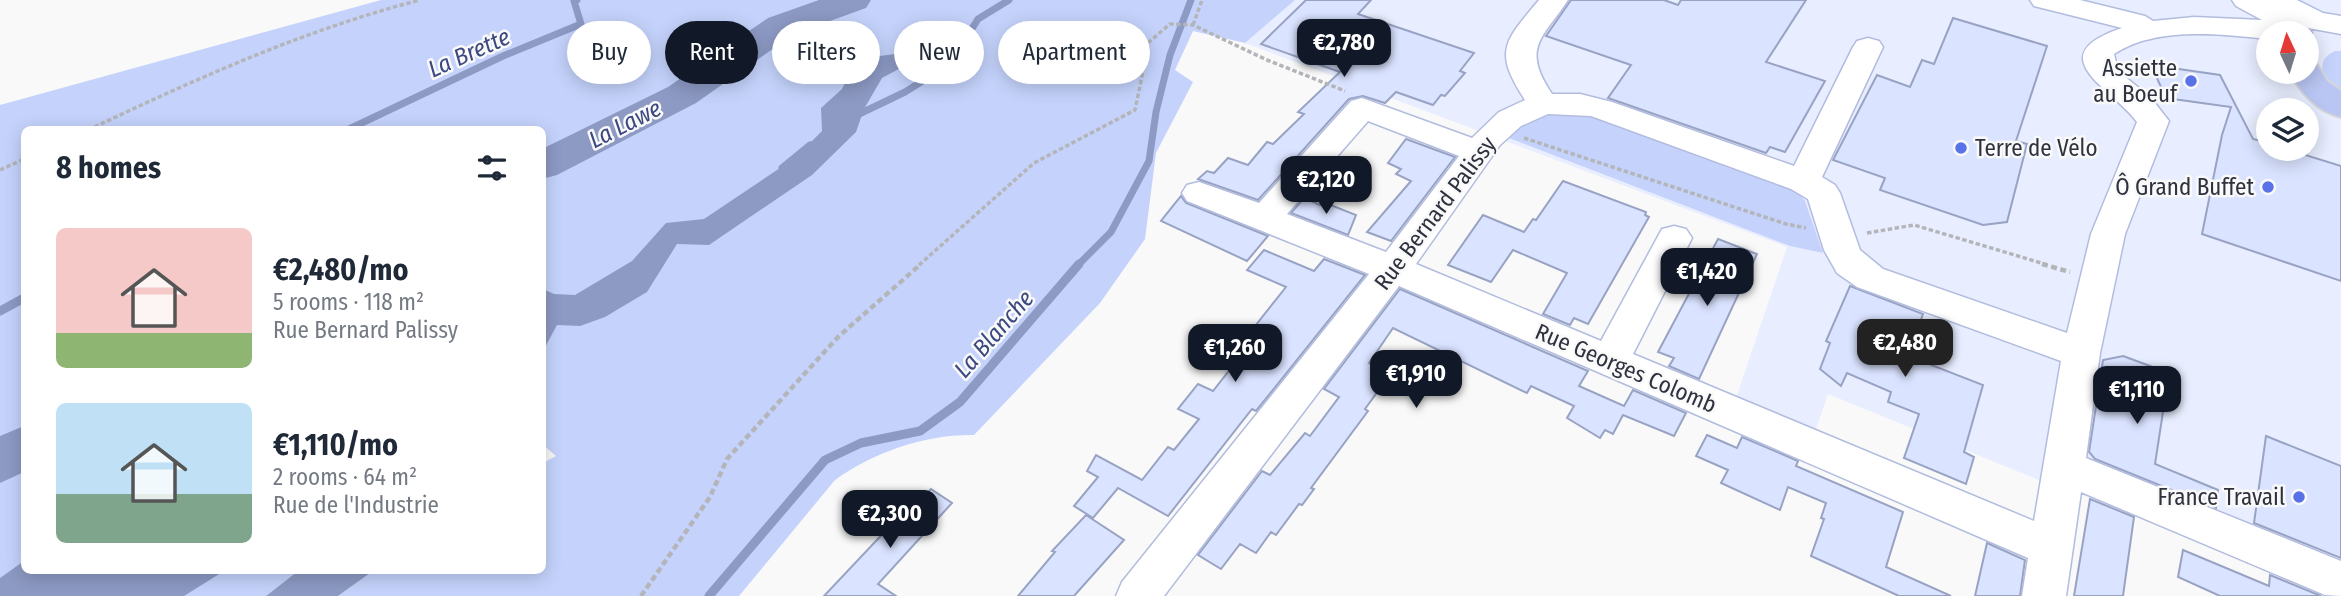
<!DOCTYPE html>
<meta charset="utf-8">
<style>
:root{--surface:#fff;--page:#f6f6f7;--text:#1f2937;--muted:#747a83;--accent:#111827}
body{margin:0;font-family:"Fira Sans Condensed",sans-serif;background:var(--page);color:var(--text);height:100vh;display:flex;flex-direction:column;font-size:26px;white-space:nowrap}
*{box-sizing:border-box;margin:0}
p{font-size:23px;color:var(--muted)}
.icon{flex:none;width:38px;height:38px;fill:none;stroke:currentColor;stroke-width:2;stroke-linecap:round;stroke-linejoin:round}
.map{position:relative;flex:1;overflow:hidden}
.side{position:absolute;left:21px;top:126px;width:525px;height:448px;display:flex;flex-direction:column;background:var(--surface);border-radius:10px;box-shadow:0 4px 18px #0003}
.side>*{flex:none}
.banner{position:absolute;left:567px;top:21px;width:665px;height:63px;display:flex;gap:14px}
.needle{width:46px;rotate:356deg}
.tools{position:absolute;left:2256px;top:21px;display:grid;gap:14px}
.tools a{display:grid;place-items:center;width:63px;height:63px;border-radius:50%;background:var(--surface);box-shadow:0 4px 18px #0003;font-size:35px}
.price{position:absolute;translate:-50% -60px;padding:0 16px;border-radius:14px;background:var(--accent);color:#fff;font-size:23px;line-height:46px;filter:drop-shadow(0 2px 4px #0008)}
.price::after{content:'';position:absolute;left:50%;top:42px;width:21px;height:16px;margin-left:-10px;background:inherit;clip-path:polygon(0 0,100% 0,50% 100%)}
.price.on{background:#222;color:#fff}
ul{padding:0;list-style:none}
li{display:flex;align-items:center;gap:21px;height:175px;padding:0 35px}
li span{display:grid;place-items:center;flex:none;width:196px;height:140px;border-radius:10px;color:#555}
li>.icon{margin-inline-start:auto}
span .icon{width:84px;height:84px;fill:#fffc;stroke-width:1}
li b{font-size:30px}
h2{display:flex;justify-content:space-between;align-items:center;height:84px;padding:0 35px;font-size:30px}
.chip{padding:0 24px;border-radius:32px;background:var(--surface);box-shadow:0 4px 18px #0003;font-size:24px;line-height:63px}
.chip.on{background:var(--accent);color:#fff}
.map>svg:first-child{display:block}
.built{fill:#e8eeff;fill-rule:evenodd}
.green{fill:#c5d3fc}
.water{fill:#8d9ac4}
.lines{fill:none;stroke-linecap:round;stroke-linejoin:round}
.stream-far1{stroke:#8d9ac4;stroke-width:7}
.stream{stroke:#8d9ac4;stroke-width:9}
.river{fill:#8d9ac4;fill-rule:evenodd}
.building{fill:#dae3ff;stroke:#98a3c4;stroke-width:2}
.minor-casing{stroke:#b2bcde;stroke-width:3}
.major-casing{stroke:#d5d6d9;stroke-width:4}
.path-far1{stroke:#b3b5b9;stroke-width:3.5;stroke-dasharray:4.5 2.5;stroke-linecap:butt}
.path{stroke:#b3b5b9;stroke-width:4.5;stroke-dasharray:6 3.5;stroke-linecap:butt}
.minor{fill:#fff;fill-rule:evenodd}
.major{fill:#b9c5f2;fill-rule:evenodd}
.poi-dot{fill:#5a72e8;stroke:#f9f9f9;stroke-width:2.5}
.labels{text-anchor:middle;stroke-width:5;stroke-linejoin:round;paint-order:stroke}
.poi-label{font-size:23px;fill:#2e323f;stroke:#f9f9f9;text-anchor:end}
.street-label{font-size:23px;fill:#2e323f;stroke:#f9f9f9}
.water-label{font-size:24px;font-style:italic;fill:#3b4980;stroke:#f9f9f9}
</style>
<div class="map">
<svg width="2341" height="596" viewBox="0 0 2341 596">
<rect width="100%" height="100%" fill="#f9f9f9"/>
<path class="built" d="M1295 0H2341V568L2058 453 2051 485 1828 394 1813 438 1734 404 1787 247 1245 43ZM2268 33H2306V72H2268ZM2268 110H2306V149H2268Z"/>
<g class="green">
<path d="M381 0H1295L1245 43 1193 31 1175 70 1193 82 1156 153 1145 239 1100 303 974 435C926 434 874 452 835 480L739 596H338L373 571 542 570 543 463 556 456 542 444V130H24V570L298 571 266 596H0V105Z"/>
<path d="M2335 51H2341V94C2327 81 2310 63 2335 51Z"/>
<path d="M1569 114 1603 119 1798 192 1805 201 1823 253 1790 246 1509 138C1529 117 1540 115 1569 114Z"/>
</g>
<g class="water">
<polygon points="935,34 951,41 882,78 864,109 856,132 812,175 709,245 677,244 647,292 605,317 580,326 557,325 543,351 543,289 554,294 575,295 632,261 666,223 704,219 795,158 822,131 821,108 842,89 857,59 895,54"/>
<polygon points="24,561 24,570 224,571 184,596 0,596 0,578"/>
<polygon points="298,571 298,570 373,571 338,596 266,596"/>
</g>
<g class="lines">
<g class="stream-far1">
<polyline points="853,117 905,92 950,64 978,19 1009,0"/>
<polyline points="347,130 503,56 581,24 574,1 577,0"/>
<polyline points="782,168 810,145"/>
<polyline points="1078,265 1111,232 1149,161 1156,112 1170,55 1191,0"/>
</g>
<g class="stream">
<polyline points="0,311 24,298"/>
<polyline points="709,596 825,460 861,443 920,431 960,402 1079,264"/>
</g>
<g class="river">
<polygon points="819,0 871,0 866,8 794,34 696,103 557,175 542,179 542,149 668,87 768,18"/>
<polygon points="24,426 24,472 0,483 0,436"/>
</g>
</g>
<g class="building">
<polygon points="1306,0 1371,0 1358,14 1474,53 1460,71 1465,73 1445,96 1441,95 1433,105 1396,92 1385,103 1363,96 1349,99 1258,200 1198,179 1207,171 1214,173 1228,158 1248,165 1267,142 1273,144 1304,114 1298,112 1340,72 1261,44"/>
<polygon points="1571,0 1664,0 1678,5 1681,0 1806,0 1766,62 1825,81 1785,152 1770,147 1766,153 1608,98 1631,65 1546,36"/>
<polygon points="1953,18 2047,46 2016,141 2027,144 2007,222 1983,225 1880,190 1885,178 1833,160 1877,75 1910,87 1922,60 1934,64"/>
<polygon points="2151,65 2220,75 2253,139 2268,143 2268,149 2286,149 2341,166 2341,281 2202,234 2222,135 2231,107 2166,98"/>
<polygon points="1406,139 1455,157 1391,241 1367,232 1411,181 1396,174 1401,169 1388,163"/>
<polygon points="1563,181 1646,212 1645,215 1649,217 1588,324 1574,318 1570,325 1543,314 1567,273 1513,250 1491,282 1448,265 1483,215 1524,232 1533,219 1536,220"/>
<polygon points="1181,196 1186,203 1268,236 1247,261 1161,221"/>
<polygon points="1304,198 1320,205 1323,202 1356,215 1348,235 1291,213"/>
<polygon points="1718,239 1757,254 1699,379 1669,366 1674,358 1658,352"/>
<polygon points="1264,250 1314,271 1324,259 1365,275 1256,411 1252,409 1168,516 1118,488 1093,518 1074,506 1098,477 1087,471 1096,455 1142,480 1168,447 1174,450 1199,419 1178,409 1198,384 1213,391 1238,359 1234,357 1251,336 1248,335 1286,287 1247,270"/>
<polygon points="1850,286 1923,314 1908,356 1983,385 1964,452 1974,457 1966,484 1904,458 1919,414 1888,402 1891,392 1847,373 1841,386 1820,369 1830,343 1826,341"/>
<polygon points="1400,289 1588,371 1579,386 1624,406 1633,390 1686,413 1674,436 1623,415 1613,434 1605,430 1600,438 1567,418 1574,406 1531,386 1527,393 1393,328 1369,363 1386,371 1374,389 1378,391 1365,409 1368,411 1311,488 1314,489 1302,505 1299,504 1276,535 1271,532 1256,553 1240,544 1221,569 1198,555 1262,471 1270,475 1305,433 1310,436 1339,397 1324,389"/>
<polygon points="2123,356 2169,373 2155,464 2218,490 2216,508 2095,459 2089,452 2103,360"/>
<polygon points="1707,435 1737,448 1742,437 1798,461 1796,466 1903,512 1886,567 1951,596 1899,596 1811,556 1824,519 1821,518 1826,503 1788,487 1780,510 1721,483 1728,470 1696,456"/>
<polygon points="2266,436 2341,466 2341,558 2254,523"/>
<polygon points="931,489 952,503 878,584 896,596 824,596 891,525 895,527"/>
<polygon points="2090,499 2134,517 2123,596 2074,596"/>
<polygon points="1086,515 1124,540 1074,596 1018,596 1055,552 1052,551"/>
<polygon points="1987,543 2025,560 2020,596 1975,596"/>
<polygon points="2183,550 2269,586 2270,575 2321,596 2220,596 2178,577"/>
</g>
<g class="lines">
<defs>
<path id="minor" d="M1539 0H1568C1542 39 1521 48 1552 94H1580L1612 102 1794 166 1853 47 1857 41 1868 38 1879 41 1883 47 1822 177 1835 185 1840 193 1860 250 1883 269 2067 333 2091 234 2137 122C2112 88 2038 56 2122 28L2034 6 2030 0H2080L2145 16 2153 21 2194 17 2262 20 2236 6 2232 0H2297L2323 13 2341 16V34L2308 28 2312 33 2306 39V33H2268V39C2220 34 2156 26 2114 54L2118 71 2151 98 2169 121 2125 234 2100 353 2086 458 2341 561V596L2325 595 2081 492 2066 596H2022L2028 558 1399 286 1164 596H1116L1122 582 1369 274 1187 201 1182 193 1187 185 1199 182 1259 203 1351 101 1362 98 1472 138 1499 112 1525 100C1493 51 1504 42 1539 0ZM1548 114 1591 116 1791 189 1808 199 1824 250 1832 264 1837 273 1857 287 2061 361 2034 521 1633 354 1692 238 1686 229 1674 226 1662 229 1601 341 1416 264 1500 145 1521 126ZM1368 121 1459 156 1386 252 1287 214Z"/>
<path id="major" d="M2306 63 2317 65 2327 81 2341 91V117C2317 111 2301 93 2290 72H2306Z"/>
</defs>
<use href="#minor" class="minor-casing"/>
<use href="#major" class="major-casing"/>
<g class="path-far1">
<polyline points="1193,25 1202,0"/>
<path d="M88 130C196 79 304 30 420 0"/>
<polyline points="1524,138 1786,224 1806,228"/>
<polyline points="0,170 24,159"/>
<polyline points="1867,233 1914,225 2048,265"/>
<polyline points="919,265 1034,163 1135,110 1149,42 1170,24 1193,25 1267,60 1345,91"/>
</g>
<g class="path">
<polyline points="2042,264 2070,272"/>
<polyline points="641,596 710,497 727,459 838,337 921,264"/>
</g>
<use href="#minor" class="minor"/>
<use href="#major" class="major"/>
</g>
<g class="poi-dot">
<circle cx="2191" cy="81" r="7"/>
<circle cx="1961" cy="148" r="7"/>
<circle cx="2268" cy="187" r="7"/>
<circle cx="2299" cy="497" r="7"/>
</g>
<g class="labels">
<g class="poi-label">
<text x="2177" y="76">Assiette<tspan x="2177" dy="26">au Boeuf</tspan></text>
<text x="1975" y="156" text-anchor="start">Terre de Vélo</text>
<text x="2254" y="195">Ô Grand Buffet</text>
<text x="2285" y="505">France Travail</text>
</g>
<g class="street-label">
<text transform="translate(1435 213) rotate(-53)" y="8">Rue Bernard Palissy</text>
<text transform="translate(1626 368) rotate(23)" y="8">Rue Georges Colomb</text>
</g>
<g class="water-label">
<text transform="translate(469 53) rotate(-24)" y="8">La Brette</text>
<text transform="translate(625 124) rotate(-27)" y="8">La Lawe</text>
<text transform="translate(994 334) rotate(-49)" y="8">La Blanche</text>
</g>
</g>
</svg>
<div class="tools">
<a><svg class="needle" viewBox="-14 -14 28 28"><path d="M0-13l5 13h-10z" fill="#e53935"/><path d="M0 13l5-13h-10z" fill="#747a83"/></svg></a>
<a><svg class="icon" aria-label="layers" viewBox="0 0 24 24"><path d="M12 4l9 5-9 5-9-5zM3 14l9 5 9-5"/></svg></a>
</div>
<b class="price" style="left:1344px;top:79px">€2,780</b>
<b class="price" style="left:1326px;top:216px">€2,120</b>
<b class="price" style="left:1707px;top:308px">€1,420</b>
<b class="price on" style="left:1905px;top:379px">€2,480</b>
<b class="price" style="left:1235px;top:384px">€1,260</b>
<b class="price" style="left:1416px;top:410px">€1,910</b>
<b class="price" style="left:2137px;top:426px">€1,110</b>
<b class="price" style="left:890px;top:550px">€2,300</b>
<div class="banner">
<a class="chip">Buy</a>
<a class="chip on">Rent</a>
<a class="chip">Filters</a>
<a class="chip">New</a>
<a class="chip">Apartment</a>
</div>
<section class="side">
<h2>8 homes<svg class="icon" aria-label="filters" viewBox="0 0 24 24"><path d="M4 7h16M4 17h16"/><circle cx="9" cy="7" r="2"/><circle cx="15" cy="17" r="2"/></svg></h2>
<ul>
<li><span style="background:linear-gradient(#f6c9c9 75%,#8fb573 0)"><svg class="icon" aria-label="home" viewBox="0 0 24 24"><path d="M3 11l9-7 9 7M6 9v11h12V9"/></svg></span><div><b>€2,480/mo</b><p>5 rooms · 118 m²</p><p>Rue Bernard Palissy</p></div></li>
<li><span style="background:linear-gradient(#bfe0f5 65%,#7fa58c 0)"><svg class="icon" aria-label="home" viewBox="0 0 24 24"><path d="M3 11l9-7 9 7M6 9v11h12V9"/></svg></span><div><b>€1,110/mo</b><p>2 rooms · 64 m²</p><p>Rue de l'Industrie</p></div></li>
</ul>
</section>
</div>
